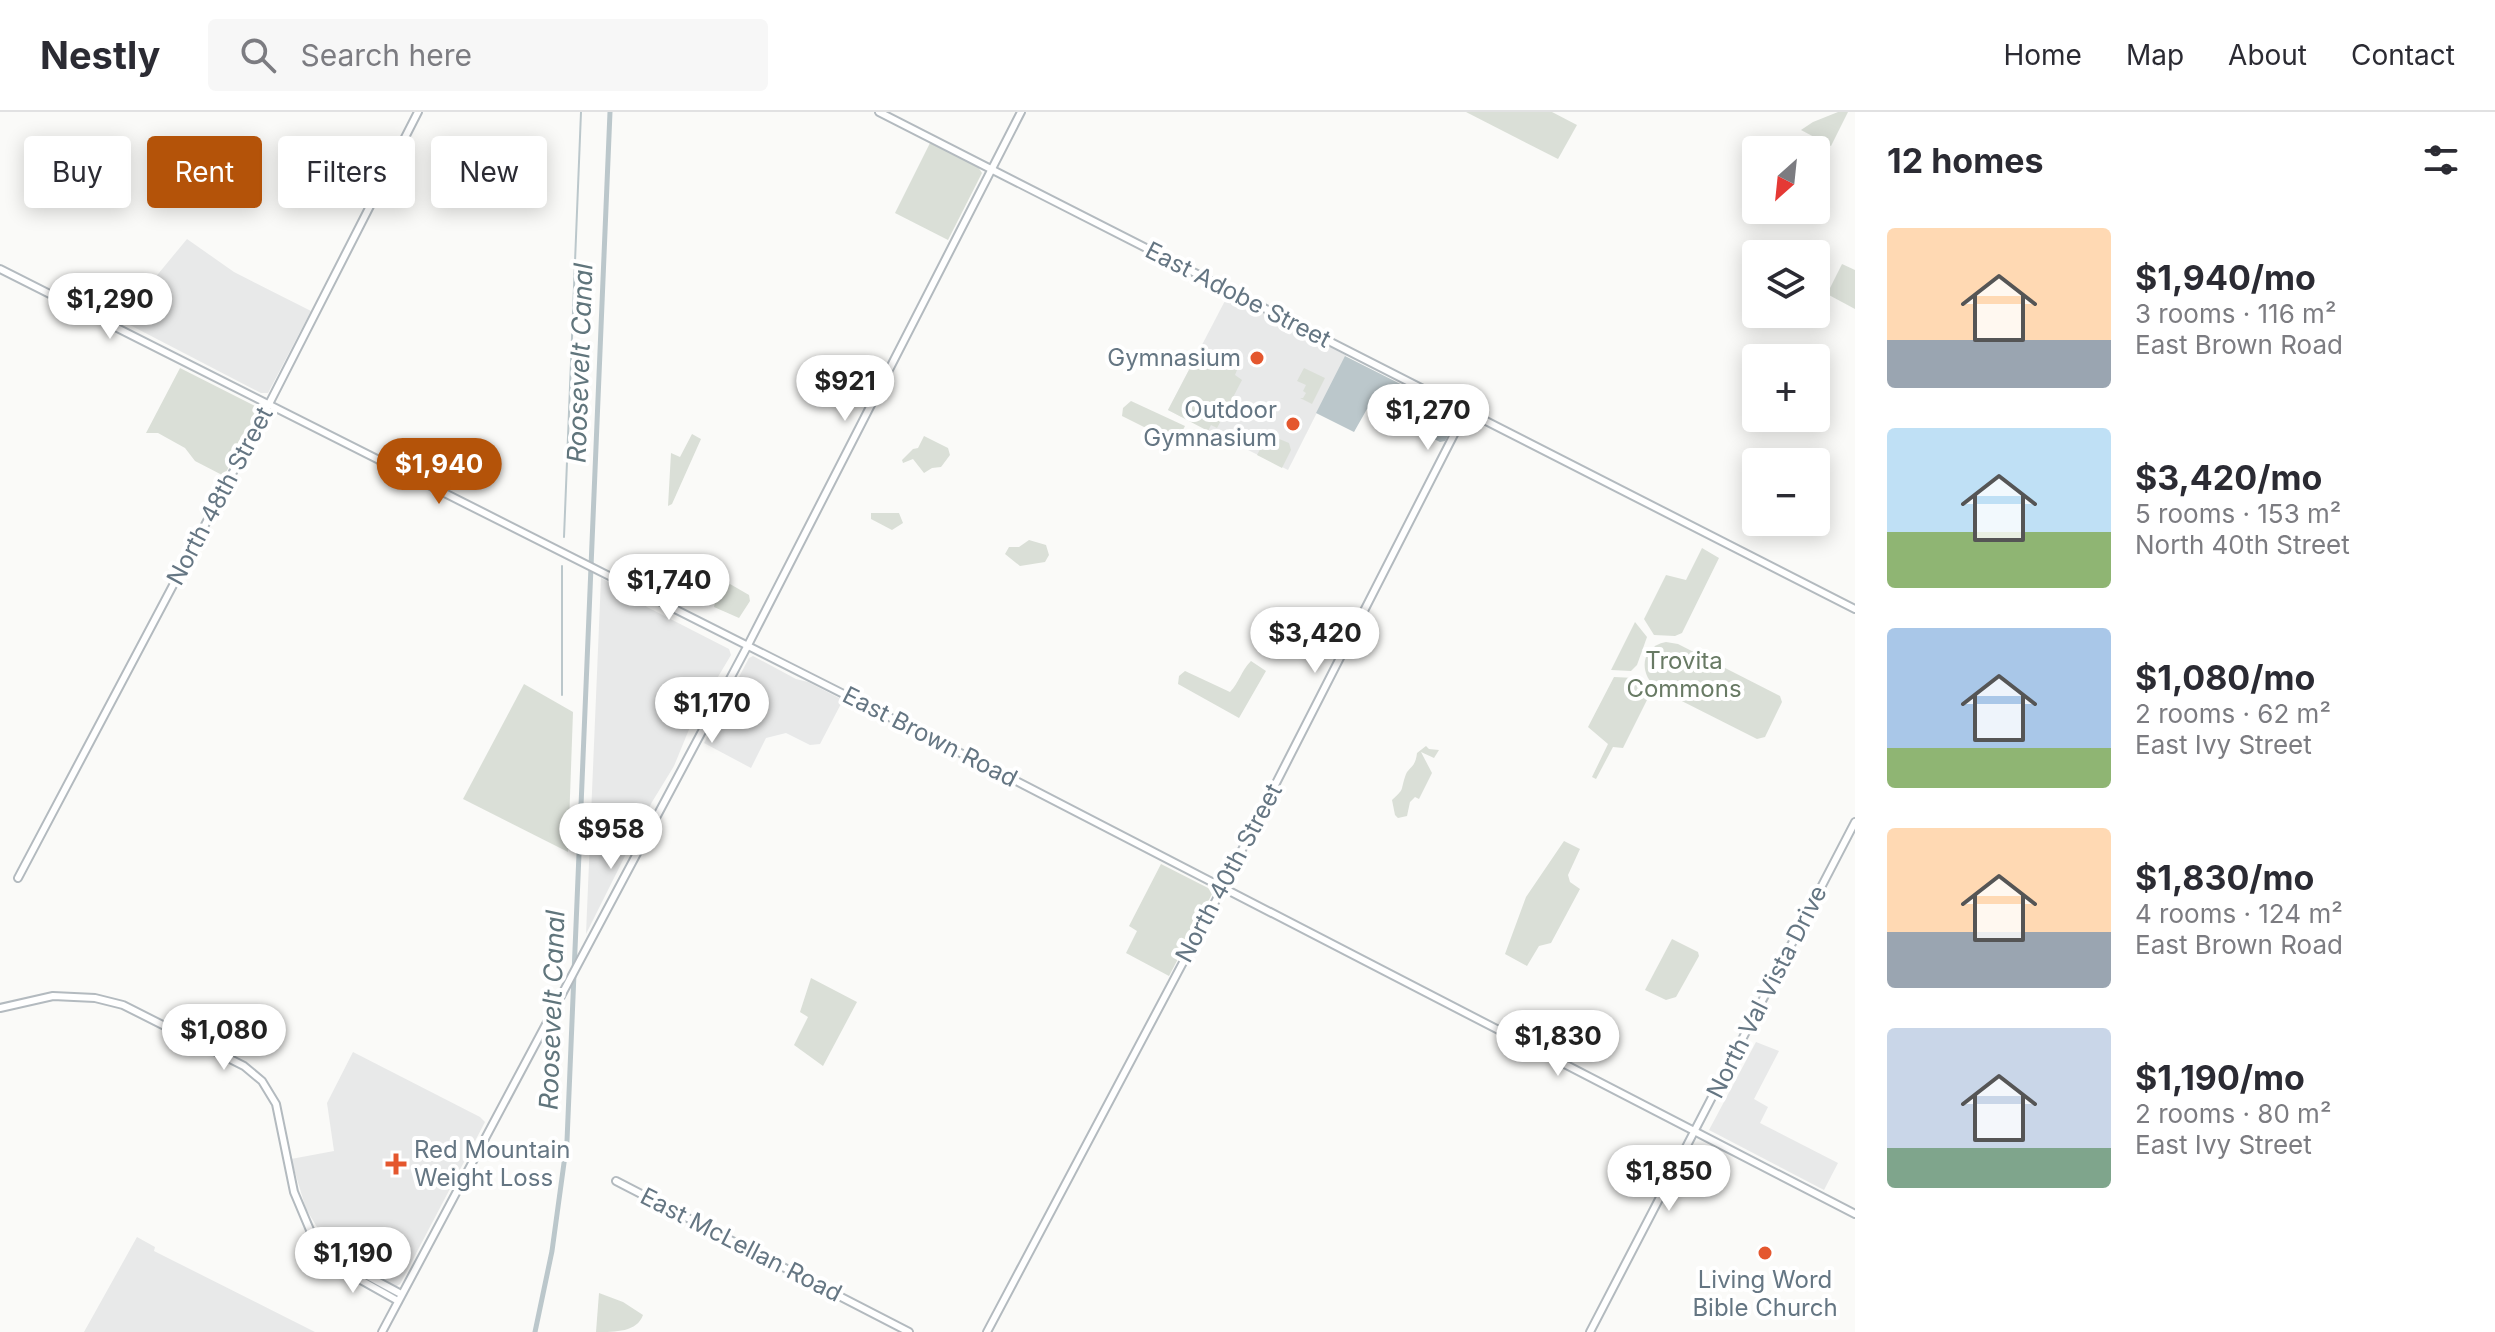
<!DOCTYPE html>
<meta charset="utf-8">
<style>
:root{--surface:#fff;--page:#f7f7f7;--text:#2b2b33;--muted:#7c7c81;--line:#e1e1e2;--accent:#b45309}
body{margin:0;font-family:Inter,sans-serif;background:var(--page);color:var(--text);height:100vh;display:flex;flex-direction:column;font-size:30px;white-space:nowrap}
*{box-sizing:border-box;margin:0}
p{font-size:26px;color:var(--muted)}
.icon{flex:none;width:44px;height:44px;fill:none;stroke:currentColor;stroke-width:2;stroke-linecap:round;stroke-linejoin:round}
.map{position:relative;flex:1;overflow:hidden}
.drawer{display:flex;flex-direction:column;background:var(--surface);width:640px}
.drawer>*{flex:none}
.hud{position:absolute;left:24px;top:24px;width:760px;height:72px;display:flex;gap:16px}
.needle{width:52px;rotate:207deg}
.controls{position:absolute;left:1742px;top:24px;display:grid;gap:16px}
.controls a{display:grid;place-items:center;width:88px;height:88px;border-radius:8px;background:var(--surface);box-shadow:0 4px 20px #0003;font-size:40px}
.price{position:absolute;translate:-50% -68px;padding:0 18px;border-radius:28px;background:#fff;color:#222;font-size:26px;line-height:52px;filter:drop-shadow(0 2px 4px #0008)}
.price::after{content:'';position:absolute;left:50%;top:48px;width:24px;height:18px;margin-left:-12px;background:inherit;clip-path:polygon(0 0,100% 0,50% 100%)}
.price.selected{background:var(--accent);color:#fff}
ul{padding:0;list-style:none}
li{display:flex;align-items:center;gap:24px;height:200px;padding:0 32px}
li span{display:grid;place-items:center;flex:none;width:224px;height:160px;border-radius:8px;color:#555}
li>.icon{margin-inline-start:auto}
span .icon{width:96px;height:96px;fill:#fffc;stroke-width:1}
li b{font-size:34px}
h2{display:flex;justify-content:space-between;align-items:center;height:96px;padding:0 32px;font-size:34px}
.pill{padding:0 28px;border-radius:8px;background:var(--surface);box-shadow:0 4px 20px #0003;font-size:28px;line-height:72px}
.pill.selected{background:var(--accent);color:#fff}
header{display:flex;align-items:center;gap:48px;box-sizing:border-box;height:112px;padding:0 40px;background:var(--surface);border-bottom:2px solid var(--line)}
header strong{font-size:38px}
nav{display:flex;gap:44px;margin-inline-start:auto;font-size:28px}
.search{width:560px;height:72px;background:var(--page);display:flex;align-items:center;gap:20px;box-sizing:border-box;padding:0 28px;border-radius:8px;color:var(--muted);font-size:30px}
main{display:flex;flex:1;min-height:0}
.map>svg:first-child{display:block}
.built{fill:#e8e9e9}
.green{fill:#dadfd7}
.water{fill:#bbc7cb}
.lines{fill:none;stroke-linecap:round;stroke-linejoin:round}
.stream{stroke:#bbc7cb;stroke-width:2}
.canal{stroke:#bbc7cb;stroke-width:5}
.secondary-casing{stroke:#b3babf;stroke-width:10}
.secondary{stroke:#fff;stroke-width:6}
.poi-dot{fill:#e4572e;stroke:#fff;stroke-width:3}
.labels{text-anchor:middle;stroke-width:8;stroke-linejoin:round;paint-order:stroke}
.street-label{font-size:24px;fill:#657683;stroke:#fff}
.poi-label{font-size:24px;fill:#657683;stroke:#fff;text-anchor:end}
.park-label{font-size:24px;fill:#687a64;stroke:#fff}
.water-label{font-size:26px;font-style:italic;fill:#60757c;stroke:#fff}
</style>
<header>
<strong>Nestly</strong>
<div class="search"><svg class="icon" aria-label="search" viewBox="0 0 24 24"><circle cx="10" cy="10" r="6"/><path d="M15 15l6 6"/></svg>Search here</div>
<nav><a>Home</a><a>Map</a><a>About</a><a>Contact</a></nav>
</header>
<main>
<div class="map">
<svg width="1855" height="1220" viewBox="0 0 1855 1220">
<rect width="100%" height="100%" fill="#fafaf8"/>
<g class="built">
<polygon points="187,127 234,160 311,199 268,281 261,281 128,212 128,208 149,173"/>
<polygon points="1228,183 1346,243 1288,358 1168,298"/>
<polygon points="601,466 630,481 647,495 729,537 731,543 706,585 702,599 690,615 674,654 652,690 586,822"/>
<polygon points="753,544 796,567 808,570 843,588 820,632 810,633 786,621 766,626 751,656 704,631 749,546"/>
<polygon points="1756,930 1779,939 1754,987 1768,995 1760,1011 1838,1051 1824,1078 1709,1018"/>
<polygon points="353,940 480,1005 485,1010 400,1172 395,1175 350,1151 322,1123 306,1097 291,1047 334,1039 327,991"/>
<polygon points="137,1125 155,1135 154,1139 315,1220 84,1220"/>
</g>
<g class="green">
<polygon points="1466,0 1552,0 1577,13 1558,47"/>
<polygon points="1838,0 1848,0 1831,34 1801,18 1813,10"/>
<polygon points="930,31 978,55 982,61 948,128 895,101"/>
<polygon points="1842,152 1855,158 1855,197 1827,182"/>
<polygon points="1201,235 1230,250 1237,258 1235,263 1242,268 1217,316 1211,313 1208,319 1168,298"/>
<polygon points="180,256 257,295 258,300 224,364 195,349 185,336 158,321 146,321"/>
<polygon points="1304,256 1325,266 1312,292 1300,286 1303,286 1306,281 1303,279 1306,273 1297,269"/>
<polygon points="1131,289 1185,314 1176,331 1122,304 1123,296"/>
<polygon points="1260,319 1289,331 1291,338 1282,356 1257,343 1266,326 1259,322"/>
<polygon points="692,322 701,327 672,392 668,394 671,341 680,345"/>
<polygon points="924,324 948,336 950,343 941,355 932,356 924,361 913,347 903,351 902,348 913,337 918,336"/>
<polygon points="871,401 899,401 903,411 892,418 871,407"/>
<polygon points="1029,428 1046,433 1049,443 1045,450 1020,454 1005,442 1009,435 1019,435"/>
<polygon points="1702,436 1719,446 1682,521 1675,524 1654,523 1644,507 1666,463 1686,468"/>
<polygon points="730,472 749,483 750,489 739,506 714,495 718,477 725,476"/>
<polygon points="1635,510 1647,525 1637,553 1631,559 1611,558"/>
<path d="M1666 530 1678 532 1780 584 1782 590 1765 625 1757 627 1656 576C1639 561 1640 535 1666 530Z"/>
<path d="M1251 549 1266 559 1239 606 1178 572 1179 564 1185 559 1230 580C1239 571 1241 559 1251 549Z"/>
<polygon points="1614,565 1635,566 1648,578 1649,584 1623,636 1613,635 1596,667 1592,665 1608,632 1588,615"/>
<polygon points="524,572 573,600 568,740 463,687"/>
<path d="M1426 634 1429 637 1439 638 1434 646 1421 640 1432 661 1419 687 1415 685 1410 690 1407 704 1398 706 1395 703 1392 688C1405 676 1400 680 1405 665 1408 654 1415 658 1417 641Z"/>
<polygon points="1564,729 1580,737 1568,763 1570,770 1580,777 1551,831 1539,834 1527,854 1505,842 1526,785"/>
<polygon points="1161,752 1210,777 1212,782 1169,864 1126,841 1137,819 1129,814"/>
<polygon points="1672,827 1698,840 1699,844 1676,885 1666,888 1645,878"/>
<polygon points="811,866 857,890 823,954 794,933 808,905 800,900"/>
<path d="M599 1181 623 1190 643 1203C637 1220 616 1220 596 1220Z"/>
</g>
<polygon class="water" points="1345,244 1456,300 1457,306 1445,329 1440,330 1375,298 1367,297 1354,320 1316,301"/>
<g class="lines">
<g class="stream">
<polyline points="564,425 581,0"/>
<polyline points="562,454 562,583"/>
</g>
<polyline class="canal" points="535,1220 552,1139 567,1029 610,0"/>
<defs>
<g id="secondary">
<polyline points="879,0 1855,497"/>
<polyline points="0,157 1024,673 1855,1102"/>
<polyline points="18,766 269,292 418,0"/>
<polyline points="0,896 53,884 95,886 123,893 244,954 262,969 276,992 294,1080 310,1118 336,1147 341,1157 398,1189"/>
<polyline points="616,1069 909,1220"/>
<polyline points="336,1147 401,1182"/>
<polyline points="382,1220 748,533 1021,0"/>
<polyline points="987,1220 1223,775 1466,299"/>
<polyline points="1590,1220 1855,710"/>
</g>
</defs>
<use href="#secondary" class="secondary-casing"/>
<use href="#secondary" class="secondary"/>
</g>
<g class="poi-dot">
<circle cx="1257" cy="246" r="8"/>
<circle cx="1293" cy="312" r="8"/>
<path d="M392 1040h8v8h8v8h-8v8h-8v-8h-8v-8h8z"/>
<circle cx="1765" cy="1141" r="8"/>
</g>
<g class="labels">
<g class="street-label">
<text transform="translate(1238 183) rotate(27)" y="8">East Adobe Street</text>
<text transform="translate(220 384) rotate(-62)" y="8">North 48th Street</text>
<text transform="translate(930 625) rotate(27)" y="8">East Brown Road</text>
<text transform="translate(1229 761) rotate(-62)" y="8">North 40th Street</text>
<text transform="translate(1767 880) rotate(-63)" y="8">North Val Vista Drive</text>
<text transform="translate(741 1133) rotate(27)" y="8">East McLellan Road</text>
</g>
<g class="poi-label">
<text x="1241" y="254">Gymnasium</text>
<text x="1277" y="306">Outdoor<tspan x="1277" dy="28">Gymnasium</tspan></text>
<text x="414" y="1046" text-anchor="start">Red Mountain<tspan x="414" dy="28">Weight Loss</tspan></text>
<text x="1765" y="1176" text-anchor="middle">Living Word<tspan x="1765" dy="28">Bible Church</tspan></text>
</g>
<g class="park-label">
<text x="1684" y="557">Trovita<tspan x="1684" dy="28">Commons</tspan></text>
</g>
<g class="water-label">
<text transform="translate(580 251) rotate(-88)" y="9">Roosevelt Canal</text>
<text transform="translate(552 898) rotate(-88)" y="9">Roosevelt Canal</text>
</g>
</g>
</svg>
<div class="controls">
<a><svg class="needle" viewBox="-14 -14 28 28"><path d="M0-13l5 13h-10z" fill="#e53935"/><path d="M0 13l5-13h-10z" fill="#7c7c81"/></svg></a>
<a><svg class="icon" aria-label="layers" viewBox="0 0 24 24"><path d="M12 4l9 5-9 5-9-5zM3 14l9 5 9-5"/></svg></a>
<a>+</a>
<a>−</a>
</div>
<b class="price" style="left:110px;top:229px">$1,290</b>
<b class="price" style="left:845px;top:311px">$921</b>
<b class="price" style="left:1428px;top:340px">$1,270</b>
<b class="price selected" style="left:439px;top:394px">$1,940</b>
<b class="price" style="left:669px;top:510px">$1,740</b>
<b class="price" style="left:1315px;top:563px">$3,420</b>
<b class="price" style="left:712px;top:633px">$1,170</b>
<b class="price" style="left:611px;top:759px">$958</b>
<b class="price" style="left:224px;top:960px">$1,080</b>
<b class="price" style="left:1558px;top:966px">$1,830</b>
<b class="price" style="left:1669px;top:1101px">$1,850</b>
<b class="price" style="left:353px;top:1183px">$1,190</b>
<div class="hud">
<a class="pill">Buy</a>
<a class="pill selected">Rent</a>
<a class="pill">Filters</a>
<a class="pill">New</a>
</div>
</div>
<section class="drawer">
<h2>12 homes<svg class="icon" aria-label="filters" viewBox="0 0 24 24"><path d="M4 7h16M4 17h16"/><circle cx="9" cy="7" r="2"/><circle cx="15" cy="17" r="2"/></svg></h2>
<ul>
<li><span style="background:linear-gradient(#ffd9b3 70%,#9aa5b1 0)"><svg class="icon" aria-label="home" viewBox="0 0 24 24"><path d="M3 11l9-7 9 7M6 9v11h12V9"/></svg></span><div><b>$1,940/mo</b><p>3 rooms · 116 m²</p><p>East Brown Road</p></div></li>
<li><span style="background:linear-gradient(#bfe0f5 65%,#8fb573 0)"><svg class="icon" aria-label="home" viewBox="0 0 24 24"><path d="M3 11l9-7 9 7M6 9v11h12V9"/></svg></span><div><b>$3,420/mo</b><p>5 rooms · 153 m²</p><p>North 40th Street</p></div></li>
<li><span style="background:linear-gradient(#a9c7e8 75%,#8fb573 0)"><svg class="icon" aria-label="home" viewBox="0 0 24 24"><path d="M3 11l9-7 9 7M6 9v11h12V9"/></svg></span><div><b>$1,080/mo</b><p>2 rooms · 62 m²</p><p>East Ivy Street</p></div></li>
<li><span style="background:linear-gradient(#ffd9b3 65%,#9aa5b1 0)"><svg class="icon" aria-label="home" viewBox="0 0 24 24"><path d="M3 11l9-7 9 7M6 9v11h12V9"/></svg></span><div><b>$1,830/mo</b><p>4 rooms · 124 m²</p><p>East Brown Road</p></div></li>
<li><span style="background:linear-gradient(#c9d6e8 75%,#7fa58c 0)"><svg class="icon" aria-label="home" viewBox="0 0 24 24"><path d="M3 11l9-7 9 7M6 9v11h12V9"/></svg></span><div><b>$1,190/mo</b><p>2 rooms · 80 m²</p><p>East Ivy Street</p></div></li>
</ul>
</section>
</main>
